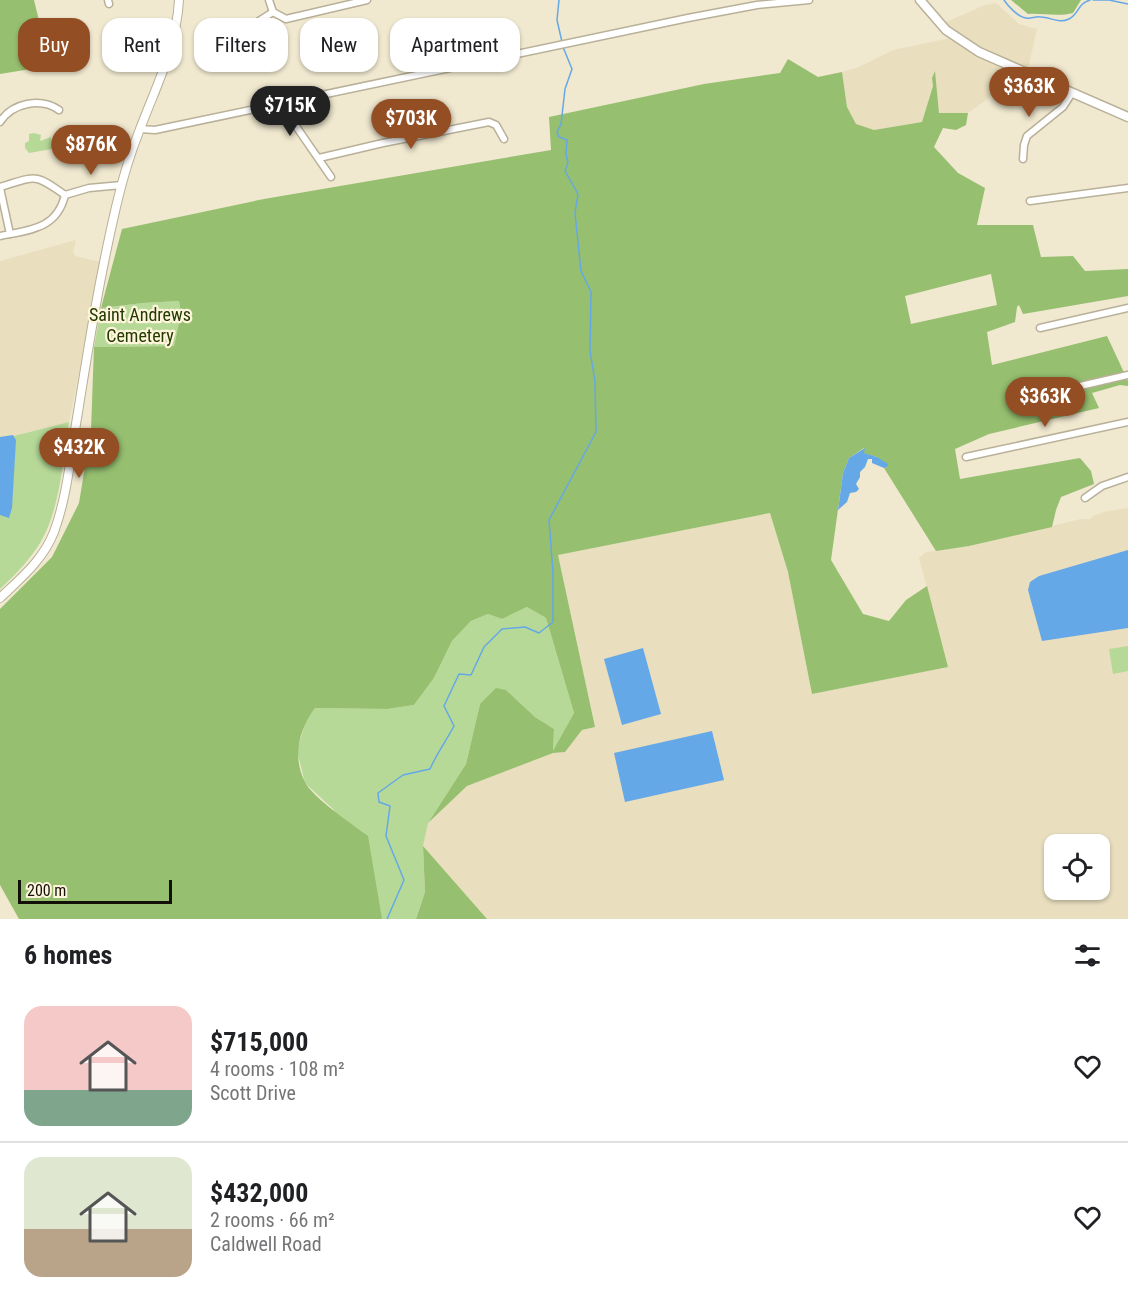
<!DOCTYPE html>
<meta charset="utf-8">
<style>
:root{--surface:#fff;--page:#f2f2f2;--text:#202124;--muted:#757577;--line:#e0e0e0;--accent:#934e23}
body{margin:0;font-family:"Roboto Condensed",sans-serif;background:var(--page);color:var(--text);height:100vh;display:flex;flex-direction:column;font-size:22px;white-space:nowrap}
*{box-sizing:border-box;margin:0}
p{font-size:20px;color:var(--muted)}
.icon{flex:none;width:33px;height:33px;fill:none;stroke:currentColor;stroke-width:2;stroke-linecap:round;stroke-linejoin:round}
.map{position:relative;height:919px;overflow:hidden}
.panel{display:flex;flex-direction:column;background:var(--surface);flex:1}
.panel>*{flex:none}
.hud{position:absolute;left:18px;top:18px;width:600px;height:54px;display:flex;gap:12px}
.buttons{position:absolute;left:1044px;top:834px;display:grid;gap:12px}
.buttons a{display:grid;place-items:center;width:66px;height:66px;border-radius:12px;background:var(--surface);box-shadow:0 2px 4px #0004;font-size:30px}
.scale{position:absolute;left:18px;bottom:15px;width:154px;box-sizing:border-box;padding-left:6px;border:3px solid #131008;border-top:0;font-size:16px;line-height:21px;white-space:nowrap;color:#131008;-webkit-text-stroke:4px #fef5dc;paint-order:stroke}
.price{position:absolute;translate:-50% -51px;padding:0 14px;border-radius:21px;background:var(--accent);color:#fff;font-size:20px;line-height:39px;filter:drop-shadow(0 2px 3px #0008)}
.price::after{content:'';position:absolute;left:50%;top:36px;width:18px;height:14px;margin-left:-9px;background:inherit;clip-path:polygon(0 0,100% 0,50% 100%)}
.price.on{background:#222;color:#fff}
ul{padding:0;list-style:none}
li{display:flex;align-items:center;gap:18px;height:150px;padding:0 24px}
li+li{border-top:2px solid var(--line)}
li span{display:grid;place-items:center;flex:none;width:168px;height:120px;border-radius:18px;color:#555}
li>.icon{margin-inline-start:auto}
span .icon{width:72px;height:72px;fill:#fffc;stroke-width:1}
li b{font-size:26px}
h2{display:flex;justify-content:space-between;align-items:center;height:72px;padding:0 24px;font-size:26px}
.chip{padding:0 21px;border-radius:18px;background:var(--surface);box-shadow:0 2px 4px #0004;font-size:21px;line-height:54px}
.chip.on{background:var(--accent);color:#fff}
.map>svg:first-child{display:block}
.built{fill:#e9debe;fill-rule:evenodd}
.green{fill:#b6d998}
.forest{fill:#96bf70;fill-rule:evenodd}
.water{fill:#65a8e7}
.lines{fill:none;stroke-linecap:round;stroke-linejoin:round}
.stream{stroke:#65a8e7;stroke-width:1.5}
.minor-casing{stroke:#b8b098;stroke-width:9}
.tertiary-casing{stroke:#b8b098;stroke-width:10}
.secondary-casing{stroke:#b8b098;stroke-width:11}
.minor{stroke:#fff;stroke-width:6}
.tertiary{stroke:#fff;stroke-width:8}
.secondary{stroke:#fff;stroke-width:8}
.labels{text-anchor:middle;stroke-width:4.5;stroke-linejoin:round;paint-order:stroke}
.park-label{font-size:18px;fill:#223b01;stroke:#fef5dc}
</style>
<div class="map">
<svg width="1128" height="919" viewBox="0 0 1128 919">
<rect width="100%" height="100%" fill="#f0e8cf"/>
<g class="built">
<polygon points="996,3 1019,24 1037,29 1028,69 971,43 944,23 985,5"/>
<polygon points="955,37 1006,63 993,95 968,113 939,113 935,72 932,78 933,86 922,122 874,130 856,125 847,107 842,72 859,67 893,50"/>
<polygon points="76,240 73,252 75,256 101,262 69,422 14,436 0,437 0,261"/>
<path d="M1128 508V919H487L423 846 428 823 467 786 553 753 565 752 582 730 595 727 558 555 770 513 788 572 812 694 948 667 919 558 926 552 969 546 1081 519H1090L1095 515 1108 511ZM1054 844H1100V890H1054Z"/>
</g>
<g class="green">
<polygon points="34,133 41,135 40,141 51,137 52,149 29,153 25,148 25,143 29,141 29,134"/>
<polygon points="179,301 181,313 174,346 94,347 101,308 143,303"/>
<path d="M69 422C63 460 60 510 40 543 29 561 15 575 0 589V437L14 436Z"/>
<polygon points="527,607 546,618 574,713 553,753 554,729 535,717 506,690 480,704 466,764 428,823 423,846 425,892 416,919 372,919 334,810 305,783 297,751 306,720 315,708 387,709 414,705 434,678 452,641 471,621 488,614 502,619"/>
<polygon points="1128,646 1128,671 1113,674 1109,649"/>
</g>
<g class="forest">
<polygon points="0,0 34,0 51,70 37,68 0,74"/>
<path d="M1011 0H1081L1073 13C1058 17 1043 13 1028 14Z"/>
<path d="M788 59 818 77 842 72 847 107 856 124 874 130 922 122 933 86 932 78 935 71 939 113H968L966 125 956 130 943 128 934 147 958 173 985 188 977 225H1033L1041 257 1073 256 1085 271 1128 269V296L1023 314 1019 305 1017 307 1015 322 987 332 992 365 1107 336 1128 381V386L1120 385 1092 393 1099 408 989 434 955 449 960 479 1080 458 1091 471 1094 484 1061 497 1056 510 1052 527 969 546 936 551 884 468 887 467 877 457 863 453 864 448 849 458 843 473 831 560 863 614 889 621 906 600 927 586 948 667 812 694 788 572 770 513 558 555 595 727 582 730 565 752 553 753 467 786 428 823 466 764 480 704 496 688 506 690 535 717 554 729 553 751 574 713 546 618 527 607 502 619 488 614 471 621 452 641 434 678 414 705 387 709 315 708C299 729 292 757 305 782 312 797 353 825 368 836L382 919H19L0 885V609L52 557 79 503 91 430 94 347 174 346 181 313 179 301 143 303 101 308 122 229 264 199 551 150 549 117 704 84 780 73ZM991 274 997 305 911 324 905 296Z"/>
<polygon points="423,846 487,919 416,919 425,892"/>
</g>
<g class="water">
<polygon points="13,435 16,440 12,508 9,518 0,515 0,437"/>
<polygon points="865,448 864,453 877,457 888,464 887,467 884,468 872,463 872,459 868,459 865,467 860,472 860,477 856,484 859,489 856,492 850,493 847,502 838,510 843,473 849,458"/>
<polygon points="1128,550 1128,628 1042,641 1028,590 1030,582 1039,576"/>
<polygon points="643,648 661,714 622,725 604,659"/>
<polygon points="712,731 724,780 625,802 614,753"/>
</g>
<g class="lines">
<g class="stream">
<polyline points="559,0 557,20 562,42"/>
<path d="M1004 0C1008 6 1018 17 1026 18 1031 19 1036 16 1041 17 1050 17 1059 24 1069 19 1079 14 1077 4 1090 0"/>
<polyline points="1093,0 1109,0 1128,4"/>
<path d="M387 919 404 880 386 836 390 806 379 802 378 793 403 775 430 769C437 753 446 741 454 726L444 706 459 674 471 675 484 647 502 629 525 627 539 633 553 622V573L549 520 596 432 595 381 590 351 591 292 581 271 575 213 578 194 565 171 568 163 566 154 567 140 559 137 557 132 561 124 565 89 572 69 563 47"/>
</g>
<defs>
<g id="minor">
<polyline points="108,0 109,4"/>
<polyline points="269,0 273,12 286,19 367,0"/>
<polyline points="233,32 243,31 273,12"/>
<polyline points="280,103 331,177"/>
<path d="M0 122C12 103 41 97 59 110"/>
<polyline points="140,129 155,130 688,18 757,5 809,0"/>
<polyline points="319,158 383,143 489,122 496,125 504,139"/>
<polyline points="1023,159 1024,145 1027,136 1063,107 1072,93"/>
<path d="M0 187C37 176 34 173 65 195"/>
<polyline points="0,188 10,234"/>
<polyline points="65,195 89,188 122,185"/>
<polyline points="1030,201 1128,188"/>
<path d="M0 236C30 230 57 229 65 195"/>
<polyline points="1040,328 1128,308"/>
<polyline points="1049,396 1063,390 1128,375"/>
<polyline points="966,457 1128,422"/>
<polyline points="1085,498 1102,486 1128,477"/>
</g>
<path id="tertiary" d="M0 598C21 578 43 560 54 532 68 494 71 451 78 412 89 343 100 275 116 207 122 181 130 154 140 129 157 84 176 49 179 0"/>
<polyline id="secondary" points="920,0 946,30 979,52 1128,117"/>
</defs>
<use href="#minor" class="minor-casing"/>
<use href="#tertiary" class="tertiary-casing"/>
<use href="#secondary" class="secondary-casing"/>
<use href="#minor" class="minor"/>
<use href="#tertiary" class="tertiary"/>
<use href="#secondary" class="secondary"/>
</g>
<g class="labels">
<g class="park-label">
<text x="140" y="321">Saint Andrews<tspan x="140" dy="21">Cemetery</tspan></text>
</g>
</g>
</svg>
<div class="buttons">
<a><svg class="icon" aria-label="locate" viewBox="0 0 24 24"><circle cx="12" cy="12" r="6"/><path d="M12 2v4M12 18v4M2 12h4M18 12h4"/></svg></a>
</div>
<div class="scale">200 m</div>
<b class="price" style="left:1029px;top:118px">$363K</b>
<b class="price on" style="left:290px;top:137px">$715K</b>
<b class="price" style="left:411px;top:150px">$703K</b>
<b class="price" style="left:91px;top:176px">$876K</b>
<b class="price" style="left:1045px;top:428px">$363K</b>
<b class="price" style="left:79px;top:479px">$432K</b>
<div class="hud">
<a class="chip on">Buy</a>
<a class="chip">Rent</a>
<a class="chip">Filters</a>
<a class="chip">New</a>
<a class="chip">Apartment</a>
</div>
</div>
<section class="panel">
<h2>6 homes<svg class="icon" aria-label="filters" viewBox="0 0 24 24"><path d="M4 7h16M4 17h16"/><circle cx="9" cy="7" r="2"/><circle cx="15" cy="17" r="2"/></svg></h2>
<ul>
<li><span style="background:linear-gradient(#f6c9c9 70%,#7fa58c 0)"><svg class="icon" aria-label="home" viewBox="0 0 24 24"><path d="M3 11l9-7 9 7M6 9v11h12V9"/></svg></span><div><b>$715,000</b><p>4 rooms · 108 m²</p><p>Scott Drive</p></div><svg class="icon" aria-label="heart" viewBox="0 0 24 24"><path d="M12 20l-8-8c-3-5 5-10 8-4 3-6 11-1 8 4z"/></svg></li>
<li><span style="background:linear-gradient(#dfe7d0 60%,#b9a48a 0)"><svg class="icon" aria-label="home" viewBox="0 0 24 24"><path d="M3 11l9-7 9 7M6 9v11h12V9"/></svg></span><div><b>$432,000</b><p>2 rooms · 66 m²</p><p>Caldwell Road</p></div><svg class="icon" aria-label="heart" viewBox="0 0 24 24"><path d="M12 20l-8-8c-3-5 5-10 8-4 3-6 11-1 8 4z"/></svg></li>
</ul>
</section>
